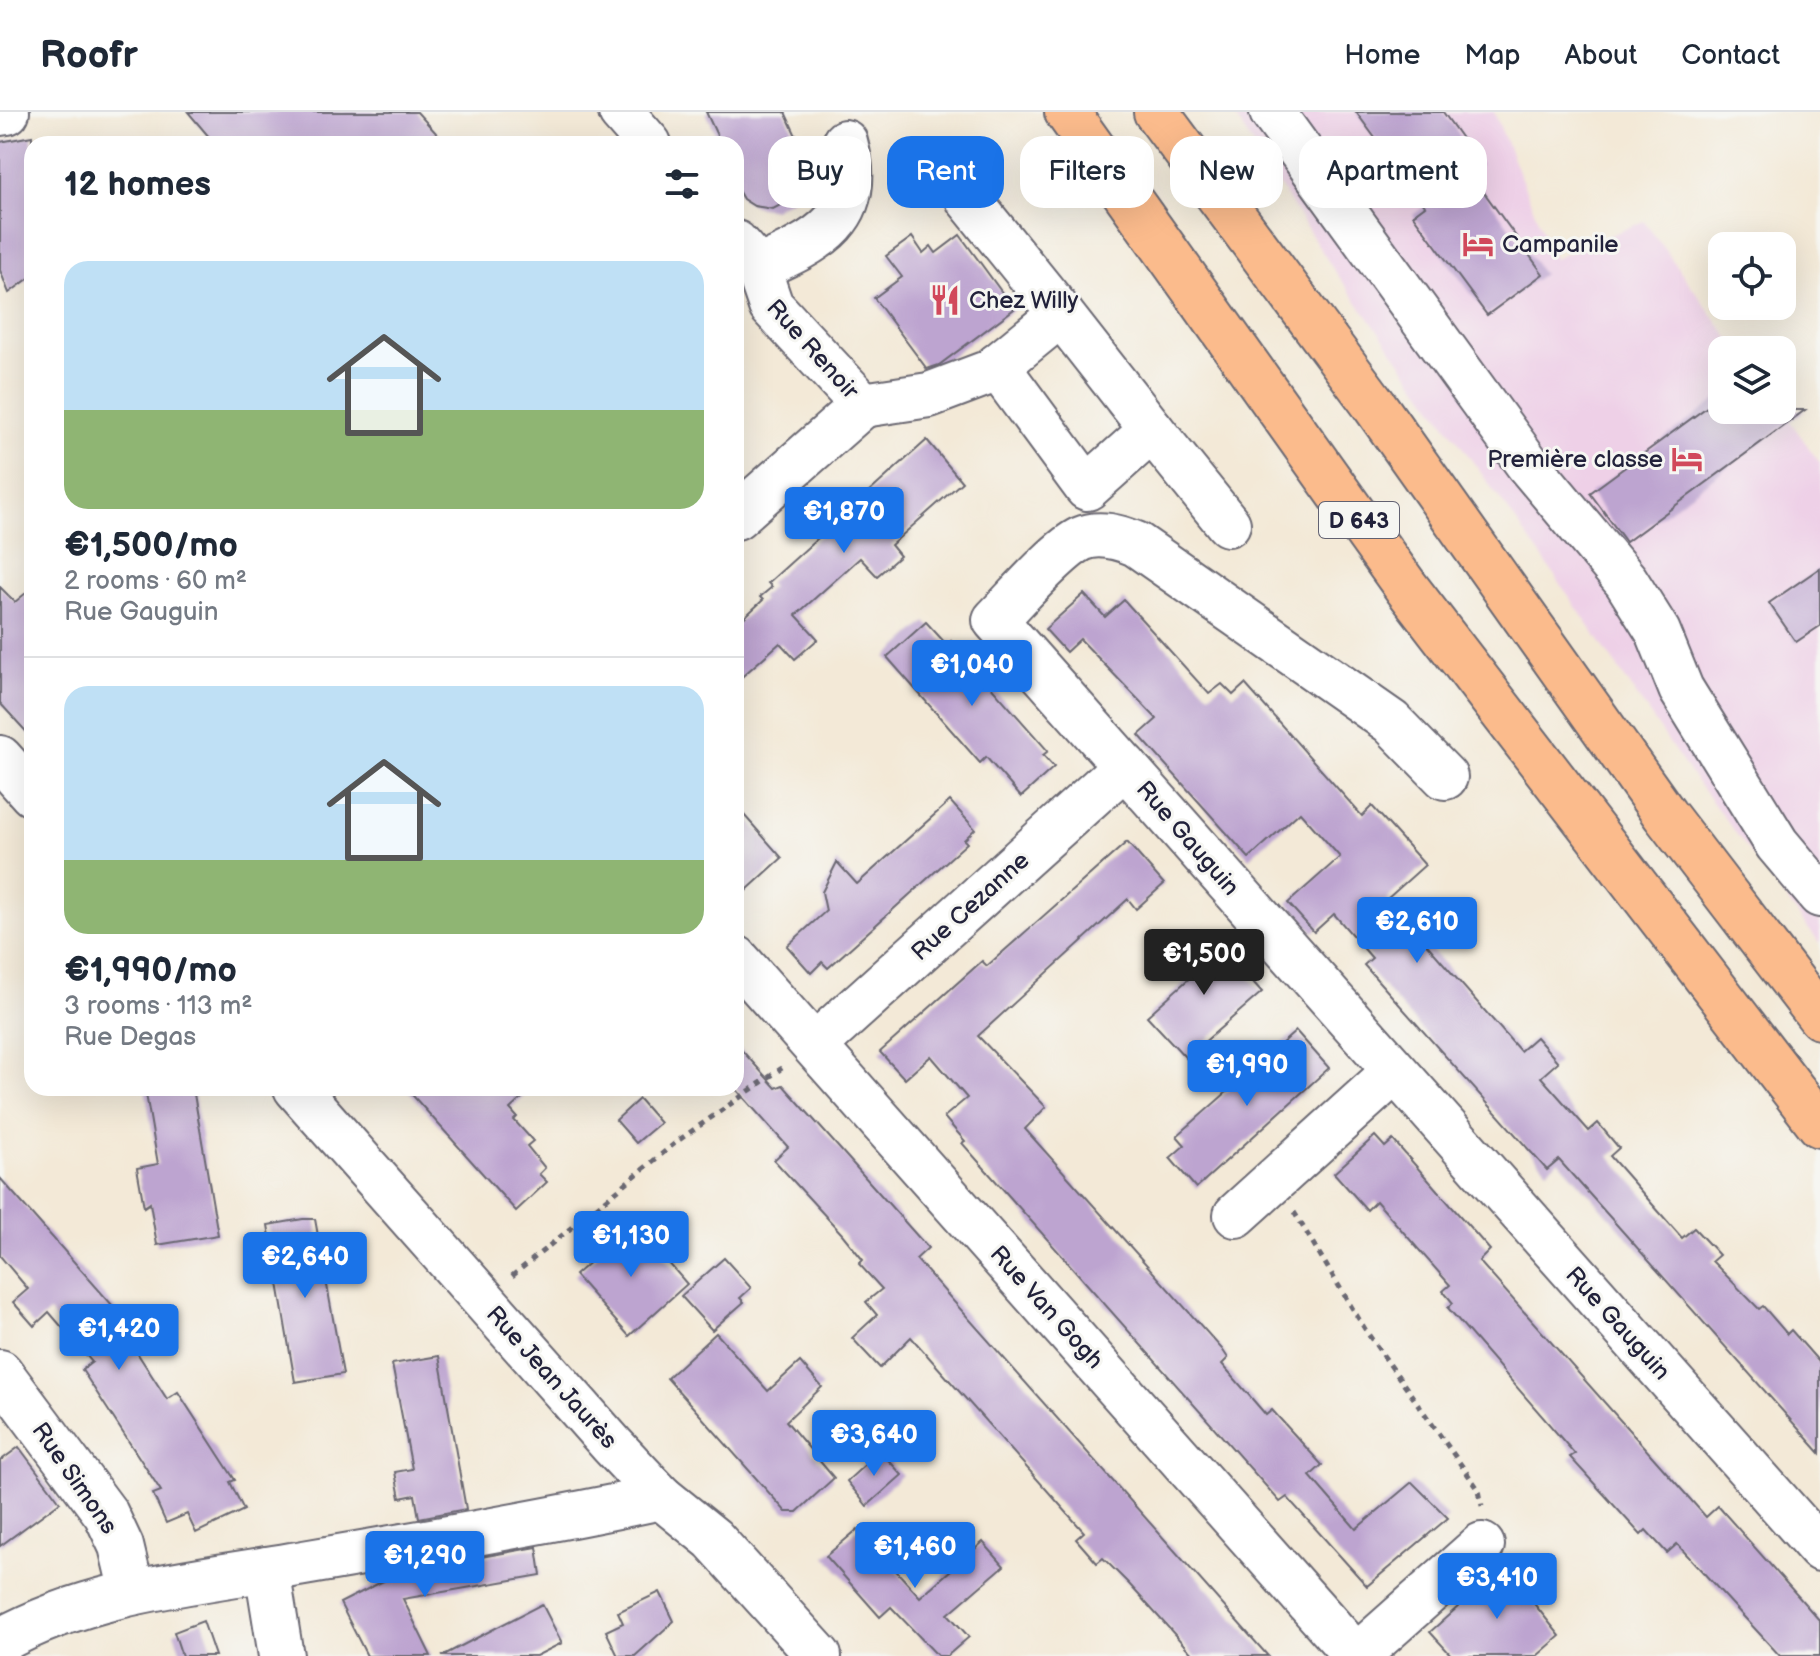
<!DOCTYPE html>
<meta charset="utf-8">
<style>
:root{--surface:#fff;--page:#f6f6f7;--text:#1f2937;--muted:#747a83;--line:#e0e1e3;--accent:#1a73e8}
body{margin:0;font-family:"Balsamiq Sans",sans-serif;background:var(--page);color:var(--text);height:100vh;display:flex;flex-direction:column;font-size:30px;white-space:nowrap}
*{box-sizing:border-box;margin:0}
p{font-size:26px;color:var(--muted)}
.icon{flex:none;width:44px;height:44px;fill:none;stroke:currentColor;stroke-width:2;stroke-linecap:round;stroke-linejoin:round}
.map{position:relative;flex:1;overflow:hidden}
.sheet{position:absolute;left:24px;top:24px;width:720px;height:960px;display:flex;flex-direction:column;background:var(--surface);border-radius:24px;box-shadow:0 8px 32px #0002}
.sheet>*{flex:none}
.guide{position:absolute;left:768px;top:24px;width:760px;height:72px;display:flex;gap:16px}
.controls{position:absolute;left:1708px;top:120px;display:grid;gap:16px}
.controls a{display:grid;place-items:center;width:88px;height:88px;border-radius:16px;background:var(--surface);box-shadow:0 8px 32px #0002;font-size:40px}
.price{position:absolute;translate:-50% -68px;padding:0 18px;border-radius:8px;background:var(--accent);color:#fff;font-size:26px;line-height:52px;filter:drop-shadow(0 2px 4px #0008)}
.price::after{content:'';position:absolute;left:50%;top:48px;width:24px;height:18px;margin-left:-12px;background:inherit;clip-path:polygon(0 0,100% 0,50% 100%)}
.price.active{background:#222;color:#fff}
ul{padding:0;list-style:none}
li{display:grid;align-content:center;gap:16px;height:424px;padding:0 40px}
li+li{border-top:2px solid var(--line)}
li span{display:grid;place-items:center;height:248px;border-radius:24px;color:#555}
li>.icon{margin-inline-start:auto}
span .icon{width:144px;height:144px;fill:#fffc;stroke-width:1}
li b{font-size:34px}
h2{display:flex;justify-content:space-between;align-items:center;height:96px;padding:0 40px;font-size:34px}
.tag{padding:0 28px;border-radius:24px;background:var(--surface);box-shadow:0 8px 32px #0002;font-size:28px;line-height:72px}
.tag.active{background:var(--accent);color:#fff}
header{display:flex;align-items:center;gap:48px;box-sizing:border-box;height:112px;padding:0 40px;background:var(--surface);border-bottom:2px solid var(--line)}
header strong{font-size:38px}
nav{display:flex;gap:44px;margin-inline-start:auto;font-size:28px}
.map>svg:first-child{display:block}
.built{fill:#eed0e7}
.building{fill:#bda4d0}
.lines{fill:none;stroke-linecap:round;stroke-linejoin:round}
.minor-casing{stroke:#6b6872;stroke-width:48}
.highway-casing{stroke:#6b6872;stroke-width:48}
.path{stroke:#6b6872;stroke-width:5;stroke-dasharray:6 6;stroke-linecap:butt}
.minor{stroke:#fff;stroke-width:44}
.highway{stroke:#fbbb8c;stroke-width:44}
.labels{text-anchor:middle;stroke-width:6;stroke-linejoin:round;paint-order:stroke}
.shield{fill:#f6f6f2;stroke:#626272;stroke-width:2}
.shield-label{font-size:22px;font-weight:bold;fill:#22223b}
.poi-label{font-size:24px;fill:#22223b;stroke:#f6f6f2;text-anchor:start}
.street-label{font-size:24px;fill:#22223b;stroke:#f6f6f2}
</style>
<header>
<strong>Roofr</strong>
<nav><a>Home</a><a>Map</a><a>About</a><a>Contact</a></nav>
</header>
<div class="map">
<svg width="1820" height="1544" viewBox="0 0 1820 1544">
<rect width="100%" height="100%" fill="#f6f6f2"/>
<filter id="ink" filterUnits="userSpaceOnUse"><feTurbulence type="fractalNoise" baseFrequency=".0125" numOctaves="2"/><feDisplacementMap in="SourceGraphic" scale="16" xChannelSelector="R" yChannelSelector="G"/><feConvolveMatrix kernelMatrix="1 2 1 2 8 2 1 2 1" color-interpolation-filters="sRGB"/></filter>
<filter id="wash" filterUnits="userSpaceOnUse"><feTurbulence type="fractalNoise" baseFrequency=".006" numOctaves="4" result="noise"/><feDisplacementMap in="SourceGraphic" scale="32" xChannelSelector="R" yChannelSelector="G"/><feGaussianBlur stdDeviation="1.8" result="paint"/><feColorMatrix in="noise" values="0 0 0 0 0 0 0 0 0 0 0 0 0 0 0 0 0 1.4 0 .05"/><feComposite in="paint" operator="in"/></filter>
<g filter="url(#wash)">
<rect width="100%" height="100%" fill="#f3e9d7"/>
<polygon class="built" points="1232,0 1494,0 1554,147 1644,109 1738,238 1722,238 1722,298 1782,298 1820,351 1820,832 1687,657 1544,448 1332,155"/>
<g id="blocks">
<g class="building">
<polygon points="188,0 417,0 446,32 215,32"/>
<polygon points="706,0 785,0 803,39 801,75 794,86 773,97 754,94 743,87 736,75 736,32 721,32"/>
<polygon points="1356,0 1443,0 1481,53 1470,61 1543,162 1487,203 1413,103 1425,94"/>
<polygon points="32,24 32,164 9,181 0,158 0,30"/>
<polygon points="960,123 1014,197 939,253 927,257 874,186 902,165 886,144 912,125 923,141 931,134 936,141"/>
<polygon points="1722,284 1722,298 1805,298 1626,430 1590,381"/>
<polygon points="927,328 962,370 891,433 900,444 877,464 860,446 796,503 818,527 795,547 780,531 736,570 736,513 763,488 760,485 772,475 768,471"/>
<polygon points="1820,456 1820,514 1796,530 1769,491"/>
<polygon points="0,475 15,490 32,476 32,626 0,591"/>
<polygon points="1084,482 1105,505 1124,488 1209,582 1222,572 1233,583 1245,572 1362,704 1372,694 1425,753 1387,787 1520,939 1536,925 1558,950 1541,965 1589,1019 1598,1011 1619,1036 1610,1044 1682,1126 1694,1116 1719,1143 1712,1149 1759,1197 1763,1194 1787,1222 1791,1218 1820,1251 1820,1341 1559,1048 1547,1058 1364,853 1372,846 1334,802 1314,820 1288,791 1340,745 1300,700 1249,746 1139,623 1157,607 1080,527 1066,540 1045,517"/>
<polygon points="926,510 947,533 951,529 1048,639 1043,643 1054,655 1021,685 986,645 980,651 887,545"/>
<polygon points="950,689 975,717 964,728 967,731 828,856 822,850 811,861 787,834 826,799 822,780 837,750 857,772"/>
<polygon points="736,694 782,746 736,788"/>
<polygon points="1127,730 1164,772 1136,797 1128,787 978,924 1046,995 1025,1017 1222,1237 1228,1246 1222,1252 1266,1303 1272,1298 1322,1353 1310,1364 1356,1417 1412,1370 1448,1406 1367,1474 1287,1385 1280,1390 962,1031 965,1029 944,1005 967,986 931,944 905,967 880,940 982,849 987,854"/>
<polygon points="1210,822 1262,880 1186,946 1147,904 1192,864 1179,848"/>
<polygon points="1296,919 1329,956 1196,1076 1170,1046 1185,1033 1177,1024"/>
<polygon points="736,932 776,976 783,973 928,1136 916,1147 1268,1544 1194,1544 1129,1472 1103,1446 1097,1451 1076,1427 1084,1420 911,1225 880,1256 852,1226 877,1203 866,1190 882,1177 859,1152 863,1148 842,1122 774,1048 788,1035 736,977"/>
<polygon points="145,976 193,976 218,1123 157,1133 150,1091 144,1095 137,1056 158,1052"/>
<polygon points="406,976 533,976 510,997 517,1005 514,1008 533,1029 527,1034 545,1056 539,1062 547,1070 516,1099"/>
<polygon points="639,987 660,1011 636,1031 616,1008"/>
<polygon points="1375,1024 1385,1035 1393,1028 1490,1138 1479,1149 1706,1405 1718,1394 1820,1509 1820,1544 1780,1544 1677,1432 1667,1441 1646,1418 1641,1423 1570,1345 1575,1342 1448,1196 1453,1191 1443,1179 1450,1173 1376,1089 1367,1098 1334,1061"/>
<polygon points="0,1066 143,1228 134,1236 167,1287 178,1280 235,1368 230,1370 244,1398 196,1421 187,1402 166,1411 153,1382 161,1379 82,1258 92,1250 49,1200 34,1214 13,1190 28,1177 0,1144"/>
<polygon points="303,1107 315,1107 343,1262 295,1270 268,1113"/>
<polygon points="634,1111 687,1172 629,1224 575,1163"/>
<polygon points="724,1146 751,1176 740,1186 744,1190 712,1218 681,1184"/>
<polygon points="716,1221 768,1279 800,1250 822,1275 786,1309 834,1366 797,1400 786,1400 667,1266"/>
<polygon points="439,1244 466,1397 419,1406 415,1383 400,1386 395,1360 412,1357 392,1252"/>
<polygon points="19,1335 60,1390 0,1434 0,1349"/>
<polygon points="880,1339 902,1363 867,1394 847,1369"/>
<polygon points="858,1417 920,1485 983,1430 1004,1454 948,1502 969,1525 947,1544 938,1544 891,1495 880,1505 826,1444"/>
<polygon points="537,1435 541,1463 403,1487 431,1544 367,1544 340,1491 403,1459"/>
<polygon points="1508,1450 1528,1473 1523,1478 1560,1524 1537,1544 1452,1544 1430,1520"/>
<polygon points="660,1480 674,1509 635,1544 618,1544 606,1519 623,1511 618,1500"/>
<polygon points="542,1492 562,1531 536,1544 442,1544"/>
<polygon points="203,1509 215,1544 182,1544 174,1520"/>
</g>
</g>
</g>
<g filter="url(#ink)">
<use href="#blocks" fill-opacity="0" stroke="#6b6872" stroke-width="2"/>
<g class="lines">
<defs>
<g id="minor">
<polyline points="621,0 649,32"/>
<polyline points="1272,0 1527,351 1626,469 1658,520 1681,577 1777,732 1820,783"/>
<polyline points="0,1 7,0"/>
<polyline points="736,131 758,156 771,194 863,293 736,405"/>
<path d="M758 156C819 129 867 107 845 30"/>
<polyline points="997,254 1087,376 1152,318 1061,202"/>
<polyline points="863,293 929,283 990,260 1061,202 968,87"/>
<polyline points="1152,318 1228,412"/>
<polyline points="0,646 32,682"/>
<path d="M1445 665 1391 610 1136 432C1119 425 1099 419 1081 427 1058 438 1015 488 995 508L1820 1437"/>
<polyline points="736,846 1356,1544"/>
<polyline points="815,933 1125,654"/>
<polyline points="296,976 612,1333 661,1385 713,1427 819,1544"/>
<polyline points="1236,1103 1394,960"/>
<polyline points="0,1260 106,1402 121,1434 132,1480"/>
<polyline points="267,1457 281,1544"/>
<path d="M0 1529C89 1479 193 1470 292 1453 415 1432 539 1411 661 1385"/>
<polyline points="1357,1544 1482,1433"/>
</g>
<g id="highway">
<polyline points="1067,0 1406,475 1820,1013"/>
<polyline points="1156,0 1375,294 1665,703 1820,905"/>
</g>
</defs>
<use href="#minor" class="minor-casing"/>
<use href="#highway" class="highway-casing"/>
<g class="path">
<polyline points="1294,1100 1368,1222 1479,1378 1482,1394"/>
<polyline points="512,1164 679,1028 782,956"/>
</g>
<use href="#minor" class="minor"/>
<use href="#highway" class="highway"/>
</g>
</g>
<defs>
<symbol id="hotel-bare" viewBox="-9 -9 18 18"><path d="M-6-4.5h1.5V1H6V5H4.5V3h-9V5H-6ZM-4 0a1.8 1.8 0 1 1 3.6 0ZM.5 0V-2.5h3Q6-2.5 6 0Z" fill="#d1495b" stroke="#f6f6f2" stroke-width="2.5" paint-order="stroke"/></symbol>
<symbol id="restaurant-bare" viewBox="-9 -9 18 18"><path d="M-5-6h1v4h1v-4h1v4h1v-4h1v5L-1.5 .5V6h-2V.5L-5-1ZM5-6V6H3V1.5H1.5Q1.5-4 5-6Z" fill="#d1495b" stroke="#f6f6f2" stroke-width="2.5" paint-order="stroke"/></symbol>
</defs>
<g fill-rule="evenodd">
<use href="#hotel-bare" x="1456" y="110" width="44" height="44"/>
<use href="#restaurant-bare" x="923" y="166" width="44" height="44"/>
<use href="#hotel-bare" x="1665" y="325" width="44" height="44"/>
</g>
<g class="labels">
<rect class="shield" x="1319" y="390" width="80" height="36" rx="6"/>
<g class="shield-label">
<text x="1359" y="416">D 643</text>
</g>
<g class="poi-label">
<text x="1502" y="140">Campanile</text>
<text x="969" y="196">Chez Willy</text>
<text x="1663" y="355" text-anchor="end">Première classe</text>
</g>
<g class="street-label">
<text transform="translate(813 237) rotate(48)" y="8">Rue Renoir</text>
<text transform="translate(1188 726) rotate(49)" y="8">Rue Gauguin</text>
<text transform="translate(970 794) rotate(-42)" y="8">Rue Cezanne</text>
<text transform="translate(1047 1195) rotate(48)" y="8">Rue Van Gogh</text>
<text transform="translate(1618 1211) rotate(48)" y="8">Rue Gauguin</text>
<text transform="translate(552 1265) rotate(48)" y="8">Rue Jean Jaurès</text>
<text transform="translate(75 1366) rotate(55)" y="8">Rue Simons</text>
</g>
</g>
</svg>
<div class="controls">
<a><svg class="icon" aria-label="locate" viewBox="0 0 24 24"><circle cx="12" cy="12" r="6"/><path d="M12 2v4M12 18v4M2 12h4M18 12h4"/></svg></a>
<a><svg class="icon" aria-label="layers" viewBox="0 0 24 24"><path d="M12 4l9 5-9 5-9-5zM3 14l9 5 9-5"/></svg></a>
</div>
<b class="price" style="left:844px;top:443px">€1,870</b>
<b class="price" style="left:972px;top:596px">€1,040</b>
<b class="price" style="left:1417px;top:853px">€2,610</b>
<b class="price active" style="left:1204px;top:885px">€1,500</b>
<b class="price" style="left:1247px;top:996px">€1,990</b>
<b class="price" style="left:631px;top:1167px">€1,130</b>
<b class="price" style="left:305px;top:1188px">€2,640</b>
<b class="price" style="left:119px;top:1260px">€1,420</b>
<b class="price" style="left:874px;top:1366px">€3,640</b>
<b class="price" style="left:915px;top:1478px">€1,460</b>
<b class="price" style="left:425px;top:1487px">€1,290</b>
<b class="price" style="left:1497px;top:1509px">€3,410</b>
<div class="guide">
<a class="tag">Buy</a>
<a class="tag active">Rent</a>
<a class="tag">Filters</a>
<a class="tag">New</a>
<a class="tag">Apartment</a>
</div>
<section class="sheet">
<h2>12 homes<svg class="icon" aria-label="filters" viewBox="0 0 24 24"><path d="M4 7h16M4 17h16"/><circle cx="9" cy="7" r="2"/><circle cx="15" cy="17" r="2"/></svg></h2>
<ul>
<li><span style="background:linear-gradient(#bfe0f5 60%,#8fb573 0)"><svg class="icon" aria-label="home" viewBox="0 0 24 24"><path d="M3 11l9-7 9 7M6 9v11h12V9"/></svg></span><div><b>€1,500/mo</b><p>2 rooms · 60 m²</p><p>Rue Gauguin</p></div></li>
<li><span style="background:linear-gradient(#bfe0f5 70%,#8fb573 0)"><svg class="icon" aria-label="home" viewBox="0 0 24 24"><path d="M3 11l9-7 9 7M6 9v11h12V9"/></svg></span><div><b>€1,990/mo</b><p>3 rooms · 113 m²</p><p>Rue Degas</p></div></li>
</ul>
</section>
</div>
